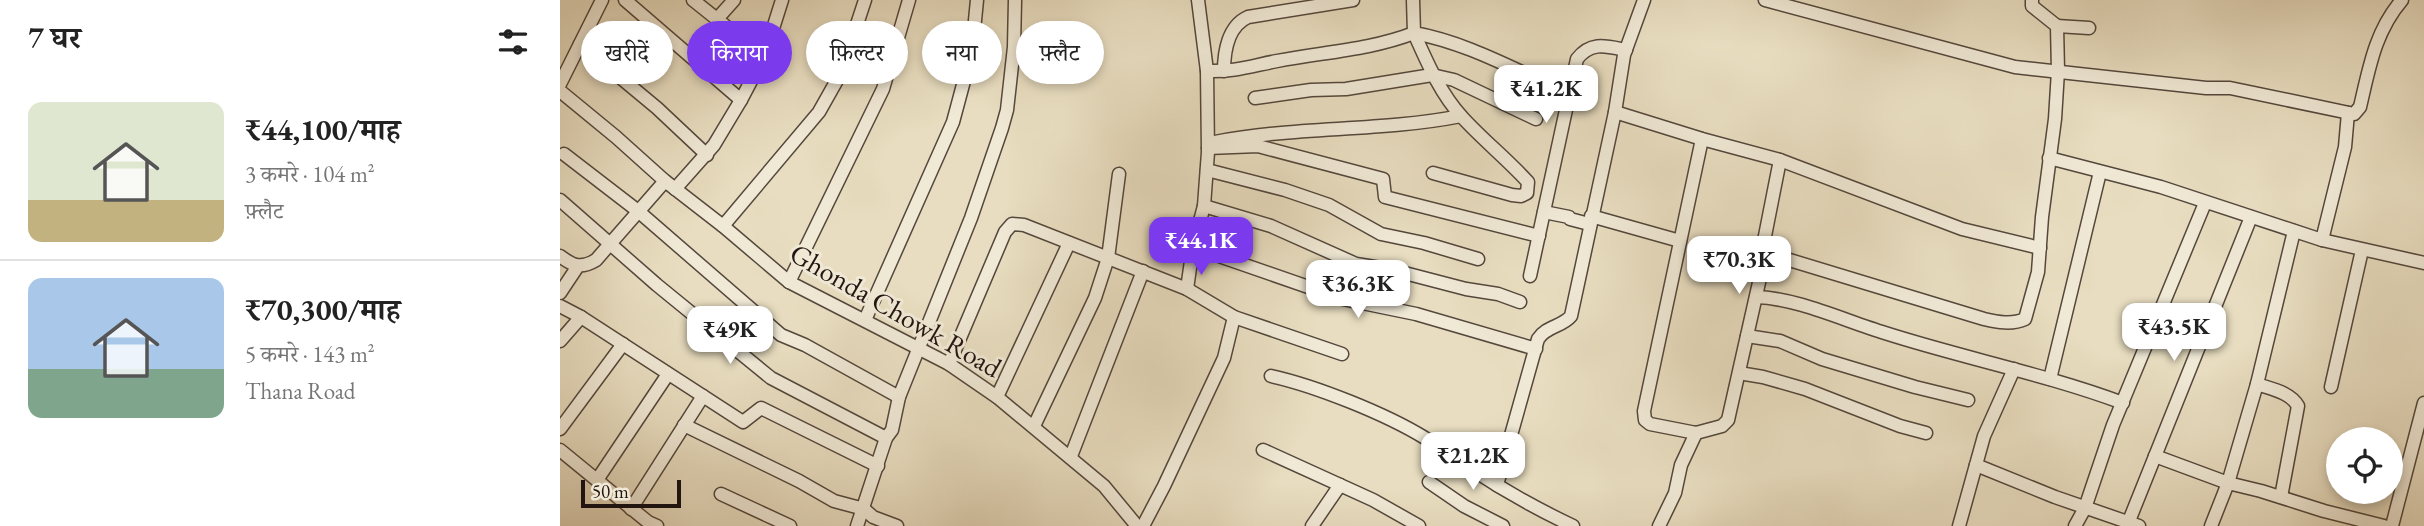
<!DOCTYPE html>
<html lang="hi">
<meta charset="utf-8">
<style>
:root{--surface:#fff;--page:#f2f2f2;--text:#222;--muted:#767676;--line:#e0e0e0;--accent:#7c3aed}
body{margin:0;font-family:"EB Garamond","Noto Serif Devanagari",serif;background:var(--page);color:var(--text);height:100vh;display:flex;flex-direction:column;font-size:26px;white-space:nowrap}
*{box-sizing:border-box;margin:0}
p{font-size:23px;color:var(--muted)}
.icon{flex:none;width:38px;height:38px;fill:none;stroke:currentColor;stroke-width:2;stroke-linecap:round;stroke-linejoin:round}
.map{position:relative;flex:1;overflow:hidden}
.sheet{display:flex;flex-direction:column;background:var(--surface);width:560px}
.sheet>*{flex:none}
.banner{position:absolute;left:21px;top:21px;width:665px;height:63px;display:flex;gap:14px}
.fabs{position:absolute;left:1766px;top:427px;display:grid;gap:14px}
.fabs a{display:grid;place-items:center;width:77px;height:77px;border-radius:50%;background:var(--surface);box-shadow:0 4px 10px #0003;font-size:35px}
.scale{position:absolute;left:21px;bottom:18px;width:100px;box-sizing:border-box;padding-left:7px;border:4px solid #231510;border-top:0;font-size:19px;line-height:24px;white-space:nowrap;color:#231510;-webkit-text-stroke:5px #f0e9d6;paint-order:stroke}
.price{position:absolute;translate:-50% -60px;padding:0 16px;border-radius:14px;background:#fff;color:#222;font-size:23px;line-height:46px;filter:drop-shadow(0 2px 4px #0008)}
.price::after{content:'';position:absolute;left:50%;top:42px;width:21px;height:16px;margin-left:-10px;background:inherit;clip-path:polygon(0 0,100% 0,50% 100%)}
.price.current{background:var(--accent);color:#fff}
ul{padding:0;list-style:none}
li{display:flex;align-items:center;gap:21px;height:175px;padding:0 28px}
li+li{border-top:2px solid var(--line)}
li span{display:grid;place-items:center;flex:none;width:196px;height:140px;border-radius:14px;color:#555}
li>.icon{margin-inline-start:auto}
span .icon{width:84px;height:84px;fill:#fffc;stroke-width:1}
li b{font-size:30px}
h2{display:flex;justify-content:space-between;align-items:center;height:84px;padding:0 28px;font-size:30px}
.pill{padding:0 24px;border-radius:32px;background:var(--surface);box-shadow:0 4px 10px #0003;font-size:24px;line-height:63px}
.pill.current{background:var(--accent);color:#fff}
main{display:flex;flex:1;min-height:0}
.map>svg:first-child{display:block}
.lines{fill:none;stroke-linecap:round;stroke-linejoin:round}
.minor-casing{stroke:#54473c;stroke-width:15}
.minor{stroke:#f0e9d6;stroke-width:12}
.labels{text-anchor:middle;stroke-width:6;stroke-linejoin:round;paint-order:stroke}
.street-label{font-size:28px;fill:#231510;stroke:#f0e9d6}
</style>
<main>
<section class="sheet">
<h2>7 घर<svg class="icon" aria-label="filters" viewBox="0 0 24 24"><path d="M4 7h16M4 17h16"/><circle cx="9" cy="7" r="2"/><circle cx="15" cy="17" r="2"/></svg></h2>
<ul>
<li><span style="background:linear-gradient(#dfe7d0 70%,#c2b280 0)"><svg class="icon" aria-label="home" viewBox="0 0 24 24"><path d="M3 11l9-7 9 7M6 9v11h12V9"/></svg></span><div><b>₹44,100/माह</b><p>3 कमरे · 104 m²</p><p>फ़्लैट</p></div></li>
<li><span style="background:linear-gradient(#a9c7e8 65%,#7fa58c 0)"><svg class="icon" aria-label="home" viewBox="0 0 24 24"><path d="M3 11l9-7 9 7M6 9v11h12V9"/></svg></span><div><b>₹70,300/माह</b><p>5 कमरे · 143 m²</p><p>Thana Road</p></div></li>
</ul>
</section>
<div class="map">
<svg width="1864" height="526" viewBox="0 0 1864 526">
<rect width="100%" height="100%" fill="#e8ddc0"/>
<filter id="stains"><feTurbulence type="fractalNoise" baseFrequency=".00286" numOctaves="4"/><feColorMatrix values="0 0 0 0 .2 0 0 0 0 .09 0 0 0 0 .02 0 0 0 .5 -.17"/></filter>
<radialGradient id="worn" r=".72"><stop offset=".6" stop-color="#630" stop-opacity="0"/><stop offset="1" stop-color="#630" stop-opacity=".3"/></radialGradient>
<g class="lines">
<defs>
<g id="minor">
<polyline points="65,0 181,100 205,54 222,0"/>
<polyline points="133,0 193,48 205,54"/>
<path d="M853 0 854 33C909 43 958 72 1010 94"/>
<path d="M1205 0 1455 67 1646 88H1670L1794 114 1800 107C1809 69 1815 31 1842 0"/>
<polyline points="157,19 174,0"/>
<polyline points="1497,26 1529,28"/>
<polyline points="20,44 97,108 147,155"/>
<path d="M647 71C674 72 691 66 717 61 763 52 810 50 854 33 867 62 880 93 902 117 923 140 947 159 968 182L967 193 961 196 952 195 873 173"/>
<path d="M664 71C664 52 668 26 688 17L793 0"/>
<polyline points="0,84 42,0"/>
<polyline points="0,91 56,137 105,181 163,226 229,282 389,364 437,397 544,486 577,526"/>
<polyline points="695,98 751,90 786,89 872,75 894,80 976,119"/>
<polyline points="1055,112 1142,139 1220,160 1402,229 1480,248"/>
<path d="M655 142C736 126 820 132 901 116"/>
<polyline points="648,148 698,146 823,179 825,197 979,236"/>
<polyline points="4,154 78,211 221,335 245,345 339,397"/>
<polyline points="1489,158 1601,187 1762,240 1864,263"/>
<polyline points="647,170 725,190 769,205 821,234 864,243 918,259"/>
<polyline points="115,189 154,145 181,100"/>
<polyline points="0,200 97,285 211,378 326,438"/>
<polyline points="644,206 711,226 796,264 833,270 906,289 938,294 960,302"/>
<polyline points="984,212 1009,217 1010,219 1029,224"/>
<polyline points="1031,216 1120,241"/>
<polyline points="163,226 259,112 281,73 305,0"/>
<polyline points="1762,240 1785,147 1788,113"/>
<path d="M1203 246 1223 258 1424 319C1437 322 1452 325 1465 319L1478 272 1482 217 1495 119 1498 71 1497 26 1472 6V0"/>
<polyline points="633,247 783,299 856,314 976,349"/>
<path d="M0 256C13 266 21 269 36 260L105 181"/>
<path d="M970 276 1017 59C1031 41 1046 46 1066 50"/>
<polyline points="229,282 323,89 349,0"/>
<polyline points="627,289 633,247 644,206 648,152 647,71 638,0"/>
<polyline points="0,293 18,266"/>
<path d="M1196 297C1237 298 1285 321 1325 333 1403 358 1485 374 1563 403"/>
<polyline points="0,306 21,317 183,422 201,408 318,466"/>
<polyline points="305,320 393,122 412,51 417,0"/>
<polyline points="1187,336 1220,341 1262,359 1355,387 1408,400"/>
<polyline points="0,341 21,317"/>
<polyline points="389,364 445,232 452,224 464,225 627,289 674,317 782,354"/>
<polyline points="1179,373 1203,377 1245,389 1340,426 1366,433"/>
<path d="M711 376C756 386 826 414 865 438 881 447 895 458 910 468 943 490 977 509 1013 526"/>
<polyline points="1490,379 1540,172"/>
<path d="M1697 384C1711 389 1730 392 1738 406L1721 497"/>
<polyline points="1771,387 1802,250"/>
<polyline points="437,397 509,243"/>
<polyline points="124,425 239,481 274,501 304,509 313,517 337,526"/>
<polyline points="474,426 535,298 548,258 559,174"/>
<polyline points="0,429 63,344"/>
<polyline points="1136,433 1090,424 1085,420 1084,411 1142,139"/>
<polyline points="1136,433 1162,426 1168,420 1200,278 1203,246 1220,160"/>
<polyline points="0,450 88,522 97,526"/>
<polyline points="703,450 813,500 859,526"/>
<polyline points="511,456 583,271"/>
<polyline points="1595,456 1668,483 1701,491 1764,511 1824,526"/>
<polyline points="1416,465 1495,497 1579,526"/>
<polyline points="37,480 108,374"/>
<polyline points="869,482 904,506 943,526"/>
<path d="M937 485 978 339C986 326 1002 327 1011 316L1055 112 1064 55 1084 0"/>
<polyline points="161,494 230,526"/>
<polyline points="71,509 143,396"/>
<polyline points="297,526 326,438 332,430 339,397 411,218 442,128 447,110 454,47 455,0"/>
<polyline points="583,526 604,486 664,358 674,317"/>
<polyline points="752,526 780,485"/>
<polyline points="1099,526 1115,493 1121,465 1136,433"/>
<polyline points="1399,526 1424,436 1454,369"/>
<polyline points="1515,526 1525,508 1553,425 1645,203"/>
<polyline points="1567,526 1691,217"/>
<polyline points="1651,526 1668,483 1697,384 1734,231"/>
<polyline points="1832,526 1864,403"/>
</g>
</defs>
<use href="#minor" class="minor-casing"/>
<use href="#minor" class="minor"/>
</g>
<g class="labels">
<g class="street-label">
<text transform="translate(336 310) rotate(30)" y="10">Ghonda Chowk Road</text>
</g>
</g>
<rect width="100%" height="100%" filter="url(#stains)"/>
<rect width="100%" height="100%" fill="url(#worn)"/>
</svg>
<div class="fabs">
<a><svg class="icon" aria-label="locate" viewBox="0 0 24 24"><circle cx="12" cy="12" r="6"/><path d="M12 2v4M12 18v4M2 12h4M18 12h4"/></svg></a>
</div>
<div class="scale">50 m</div>
<b class="price" style="left:986px;top:125px">₹41.2K</b>
<b class="price current" style="left:641px;top:277px">₹44.1K</b>
<b class="price" style="left:1179px;top:296px">₹70.3K</b>
<b class="price" style="left:798px;top:320px">₹36.3K</b>
<b class="price" style="left:1614px;top:363px">₹43.5K</b>
<b class="price" style="left:170px;top:366px">₹49K</b>
<b class="price" style="left:913px;top:492px">₹21.2K</b>
<div class="banner">
<a class="pill">खरीदें</a>
<a class="pill current">किराया</a>
<a class="pill">फ़िल्टर</a>
<a class="pill">नया</a>
<a class="pill">फ़्लैट</a>
</div>
</div>
</main>
